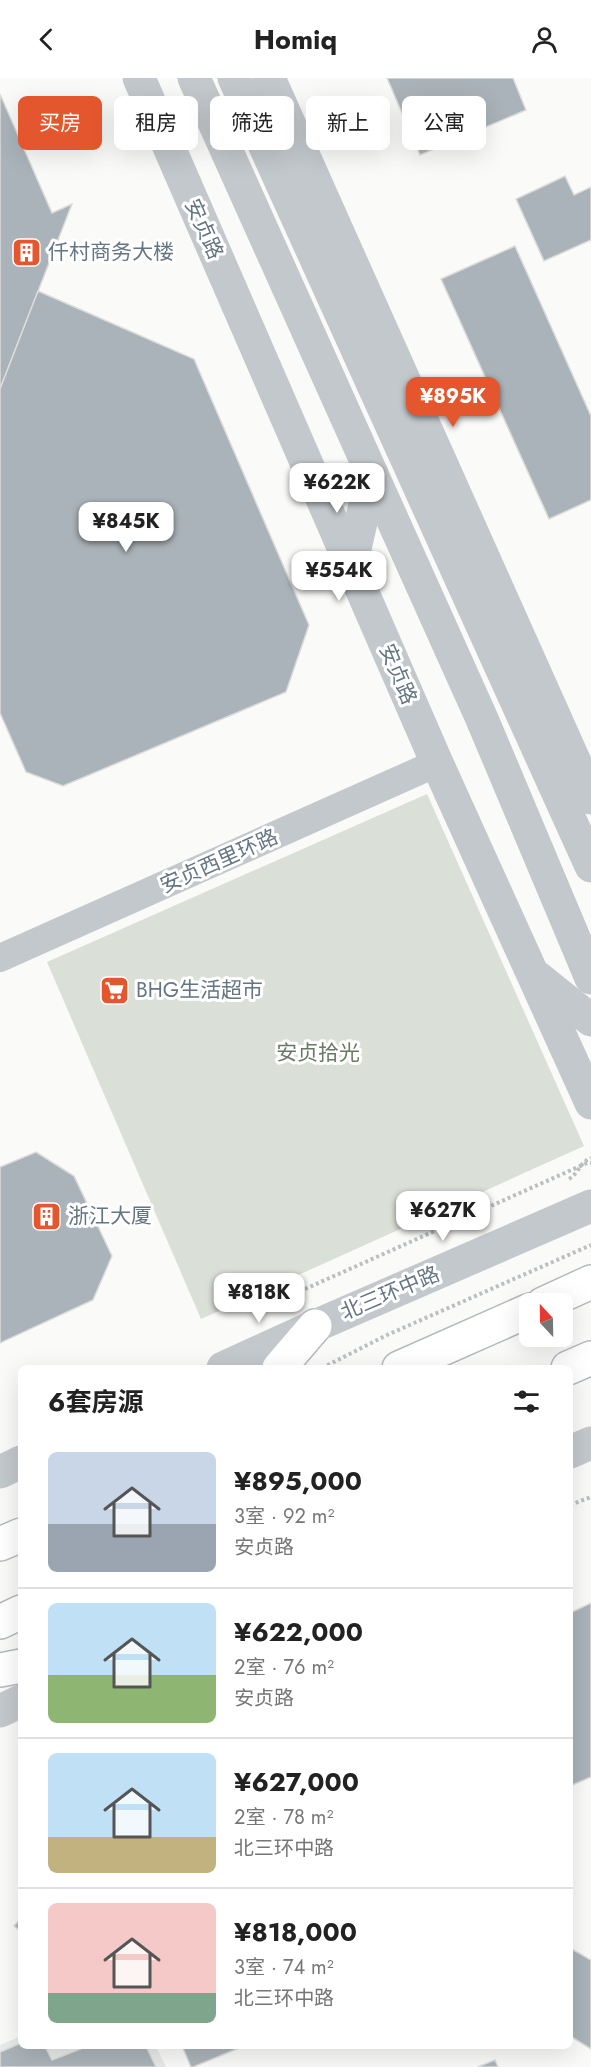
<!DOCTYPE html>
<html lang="zh">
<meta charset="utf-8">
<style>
:root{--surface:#fff;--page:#f6f6f6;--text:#222;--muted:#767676;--line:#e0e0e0;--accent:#e4572e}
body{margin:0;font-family:Jost,"Noto Sans SC",sans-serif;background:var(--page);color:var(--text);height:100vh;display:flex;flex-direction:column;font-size:22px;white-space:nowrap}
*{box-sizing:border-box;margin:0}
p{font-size:20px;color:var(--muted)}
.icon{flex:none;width:33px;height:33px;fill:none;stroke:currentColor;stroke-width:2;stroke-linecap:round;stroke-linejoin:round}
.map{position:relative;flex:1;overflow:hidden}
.side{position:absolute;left:18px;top:1287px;width:555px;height:684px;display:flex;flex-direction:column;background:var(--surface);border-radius:9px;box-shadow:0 6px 24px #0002}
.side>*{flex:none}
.guide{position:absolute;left:18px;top:18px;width:555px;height:54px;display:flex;gap:12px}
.needle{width:39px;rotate:338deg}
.fabs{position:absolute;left:519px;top:1215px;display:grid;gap:12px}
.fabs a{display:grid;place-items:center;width:54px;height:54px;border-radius:9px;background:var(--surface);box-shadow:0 6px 24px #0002;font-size:30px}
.price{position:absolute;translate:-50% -51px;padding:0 14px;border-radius:12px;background:#fff;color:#222;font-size:20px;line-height:39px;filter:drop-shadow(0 2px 3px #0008)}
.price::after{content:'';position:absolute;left:50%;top:36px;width:18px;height:14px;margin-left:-9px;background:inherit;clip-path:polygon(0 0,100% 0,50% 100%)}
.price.on{background:var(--accent);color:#fff}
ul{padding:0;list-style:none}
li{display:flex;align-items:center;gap:18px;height:150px;padding:0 30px}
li+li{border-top:2px solid var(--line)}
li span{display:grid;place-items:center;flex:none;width:168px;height:120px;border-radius:9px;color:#555}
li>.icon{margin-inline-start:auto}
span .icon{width:72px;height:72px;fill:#fffc;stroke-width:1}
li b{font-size:26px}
h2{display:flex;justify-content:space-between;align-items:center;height:72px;padding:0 30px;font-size:26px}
.pill{padding:0 21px;border-radius:9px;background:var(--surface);box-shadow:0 6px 24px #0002;font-size:21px;line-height:54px}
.pill.on{background:var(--accent);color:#fff}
header{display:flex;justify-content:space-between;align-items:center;height:78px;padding:0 30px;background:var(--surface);font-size:27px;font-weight:700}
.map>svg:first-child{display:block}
.built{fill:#e8e9e9}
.green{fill:#dadfd7}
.building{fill:#aab3b9;stroke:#dcdcda;stroke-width:1.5}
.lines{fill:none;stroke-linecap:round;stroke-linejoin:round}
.trunk-casing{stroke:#b4b9bd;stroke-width:36}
.path{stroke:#bbbfc2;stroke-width:4;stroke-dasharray:3 3;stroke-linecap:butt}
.minor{stroke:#c3c8cc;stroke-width:28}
.tertiary{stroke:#c3c8cc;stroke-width:33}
.trunk{stroke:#fff;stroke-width:33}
.path-bridge{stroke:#bbbfc2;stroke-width:4;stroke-dasharray:3 3;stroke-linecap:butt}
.labels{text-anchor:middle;stroke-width:6;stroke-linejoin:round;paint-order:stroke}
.street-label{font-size:21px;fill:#657683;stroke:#fff}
.poi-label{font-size:21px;fill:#657683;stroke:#fff;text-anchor:start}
.park-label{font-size:21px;fill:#687a64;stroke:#fff}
</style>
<header><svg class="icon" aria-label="back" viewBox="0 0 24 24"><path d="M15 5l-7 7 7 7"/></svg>Homiq<svg class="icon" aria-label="person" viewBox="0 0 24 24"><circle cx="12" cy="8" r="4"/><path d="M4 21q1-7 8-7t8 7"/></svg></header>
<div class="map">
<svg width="591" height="1989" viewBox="0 0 591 1989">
<rect width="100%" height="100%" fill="#fafaf8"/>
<polygon class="built" points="21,1958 21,1968 156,1968 166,1989 0,1989 0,1967"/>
<polygon class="green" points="427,716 584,1068 201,1241 47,884"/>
<g class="building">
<polygon points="387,0 513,0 526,32 420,77"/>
<polygon points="0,16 52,135 72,126 0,311"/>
<polygon points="565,98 574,117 591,109 591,162 544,183 516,121"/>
<polygon points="515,168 591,338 591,422 549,441 441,201"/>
<polygon points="38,213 194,281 309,547 286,614 63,708 26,694 0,635 0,311"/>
<polygon points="36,1074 74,1098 112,1178 93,1222 0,1265 0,1089"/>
<polygon points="591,1525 591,1699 570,1708 570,1535"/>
<polygon points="21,1840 21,1854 14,1848"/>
<polygon points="570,1870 591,1882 591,1971 570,1958"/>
<polygon points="21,1965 21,1968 45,1968 52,1982 88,1968 146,1968 156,1989 0,1989 0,1974"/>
<polygon points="182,1968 244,1968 193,1989 191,1989"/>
<polygon points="495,1982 498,1989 478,1989"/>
</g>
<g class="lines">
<defs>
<g id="trunk">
<polyline points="543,1226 591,1204"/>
<polyline points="279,1290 315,1248"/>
<polyline points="399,1290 530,1232"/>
<polyline points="568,1290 591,1280"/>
<polyline points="0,1466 21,1457"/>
<polyline points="0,1544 21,1534"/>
<polyline points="0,1592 21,1588"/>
</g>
</defs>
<use href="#trunk" class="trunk-casing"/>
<g class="path">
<path d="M569 1101C578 1096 580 1084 591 1080"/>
<polyline points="322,1290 387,1257 591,1167"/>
<polyline points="570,1427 591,1419"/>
</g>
<polyline class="minor" points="0,880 437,685"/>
<g class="tertiary">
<polyline points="139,0 437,685 591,1025"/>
<polyline points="194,0 482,641 591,900"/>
<path d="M234 0C351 264 474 524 591 788"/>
<polyline points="269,0 591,720"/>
<polyline points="351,488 372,396"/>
<polyline points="537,899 591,942"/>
<polyline points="223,1290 315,1248 591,1128"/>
<polyline points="570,1374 591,1365"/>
<polyline points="0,1394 21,1384"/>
<polyline points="0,1633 21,1623"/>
</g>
<use href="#trunk" class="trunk"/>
<polyline class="path-bridge" points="305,1211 587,1085 591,1085"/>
</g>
<defs>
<symbol id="building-square" viewBox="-11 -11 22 22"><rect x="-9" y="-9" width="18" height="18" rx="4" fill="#e4572e" stroke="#fff"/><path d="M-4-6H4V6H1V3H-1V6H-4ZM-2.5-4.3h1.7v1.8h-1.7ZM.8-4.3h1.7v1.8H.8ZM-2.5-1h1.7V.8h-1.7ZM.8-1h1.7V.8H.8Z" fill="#fff"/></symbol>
<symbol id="supermarket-square" viewBox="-11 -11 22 22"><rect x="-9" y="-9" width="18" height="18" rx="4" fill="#e4572e" stroke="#fff"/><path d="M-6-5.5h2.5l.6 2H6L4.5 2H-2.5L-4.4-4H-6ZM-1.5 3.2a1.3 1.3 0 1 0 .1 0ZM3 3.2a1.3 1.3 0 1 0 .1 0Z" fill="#fff"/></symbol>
</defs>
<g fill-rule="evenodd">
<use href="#building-square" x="10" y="158" width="33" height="33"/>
<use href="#supermarket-square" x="98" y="896" width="33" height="33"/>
<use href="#building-square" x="30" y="1122" width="33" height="33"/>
</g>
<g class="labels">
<g class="street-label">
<text transform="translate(204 151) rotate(66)" y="7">安贞路</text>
<text transform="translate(398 596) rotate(67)" y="7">安贞路</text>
<text transform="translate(219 783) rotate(-24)" y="7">安贞西里环路</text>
<text transform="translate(390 1215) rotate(-23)" y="7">北三环中路</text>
</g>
<g class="poi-label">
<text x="48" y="181">仟村商务大楼</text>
<text x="136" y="919">BHG生活超市</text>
<text x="68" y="1145">浙江大厦</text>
</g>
<g class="park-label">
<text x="318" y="982">安贞拾光</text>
</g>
</g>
</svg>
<div class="fabs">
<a><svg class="needle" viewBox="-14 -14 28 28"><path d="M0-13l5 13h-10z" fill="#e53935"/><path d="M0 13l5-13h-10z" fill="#767676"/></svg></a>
</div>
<b class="price on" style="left:453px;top:350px">¥895K</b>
<b class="price" style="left:337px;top:436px">¥622K</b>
<b class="price" style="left:126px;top:475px">¥845K</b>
<b class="price" style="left:339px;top:524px">¥554K</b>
<b class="price" style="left:443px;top:1164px">¥627K</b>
<b class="price" style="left:259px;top:1246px">¥818K</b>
<div class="guide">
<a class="pill on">买房</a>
<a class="pill">租房</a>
<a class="pill">筛选</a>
<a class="pill">新上</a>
<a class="pill">公寓</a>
</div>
<section class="side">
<h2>6套房源<svg class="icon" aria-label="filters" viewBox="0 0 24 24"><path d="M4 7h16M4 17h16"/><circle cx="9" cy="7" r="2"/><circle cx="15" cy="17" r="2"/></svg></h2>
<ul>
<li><span style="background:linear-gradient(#c9d6e8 60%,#9aa5b1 0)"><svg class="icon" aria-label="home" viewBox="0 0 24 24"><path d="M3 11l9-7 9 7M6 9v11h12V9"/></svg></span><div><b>¥895,000</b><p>3室 · 92 m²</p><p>安贞路</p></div></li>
<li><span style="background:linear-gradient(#bfe0f5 60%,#8fb573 0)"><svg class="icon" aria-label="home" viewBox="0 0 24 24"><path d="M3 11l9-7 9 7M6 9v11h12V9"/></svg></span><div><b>¥622,000</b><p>2室 · 76 m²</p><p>安贞路</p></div></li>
<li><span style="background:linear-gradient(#bfe0f5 70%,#c2b280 0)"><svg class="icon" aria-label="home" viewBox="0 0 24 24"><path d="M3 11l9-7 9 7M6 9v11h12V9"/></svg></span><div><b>¥627,000</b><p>2室 · 78 m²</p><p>北三环中路</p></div></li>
<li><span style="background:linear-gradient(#f6c9c9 75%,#7fa58c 0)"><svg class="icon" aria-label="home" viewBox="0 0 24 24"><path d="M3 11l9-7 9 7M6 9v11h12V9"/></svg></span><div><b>¥818,000</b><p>3室 · 74 m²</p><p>北三环中路</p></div></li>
</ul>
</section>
</div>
